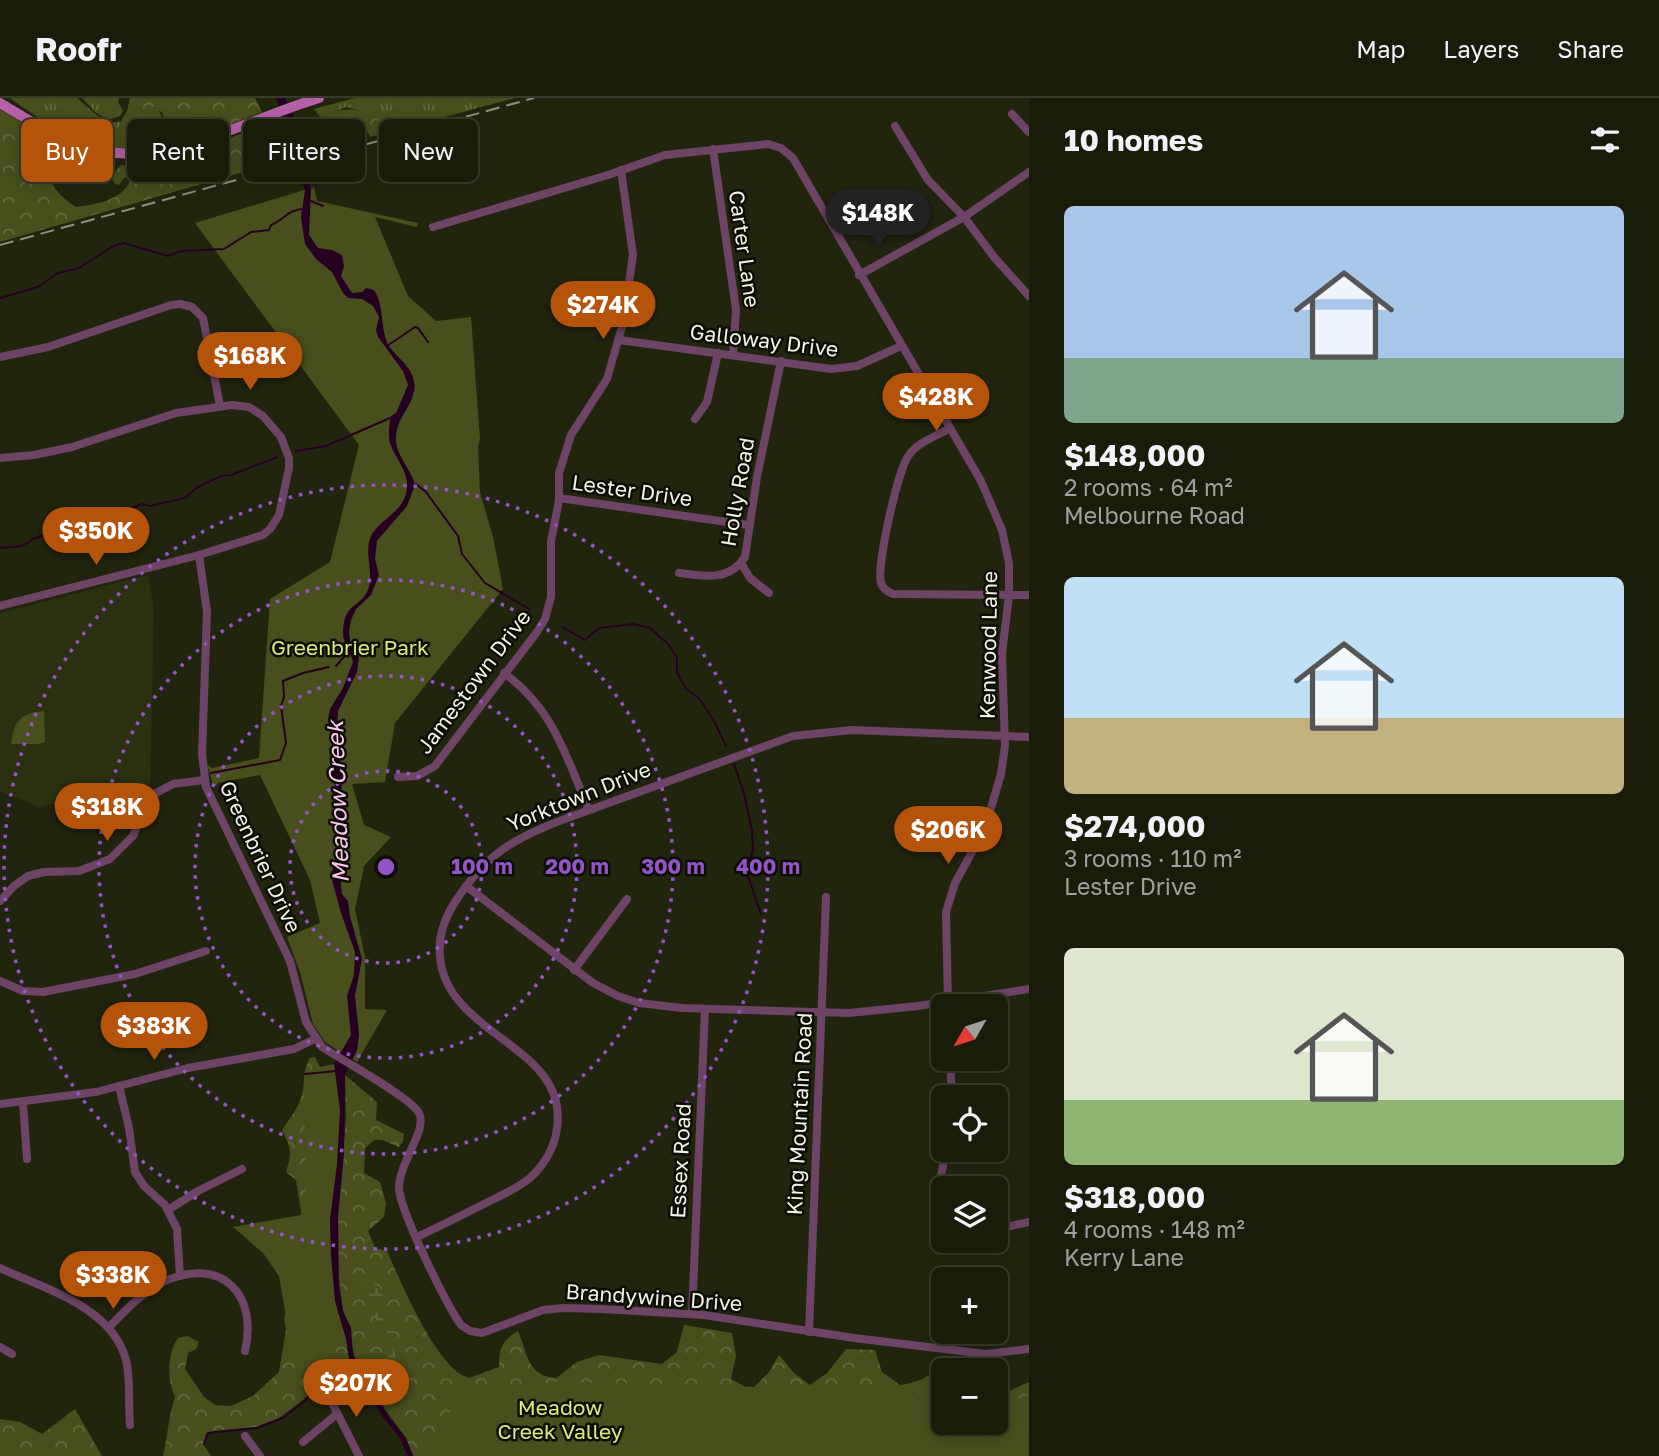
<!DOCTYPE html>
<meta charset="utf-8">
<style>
:root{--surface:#1a1c0a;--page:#272918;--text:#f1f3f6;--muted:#9fa19c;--line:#383a2b;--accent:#b45309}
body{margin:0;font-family:"Golos Text",sans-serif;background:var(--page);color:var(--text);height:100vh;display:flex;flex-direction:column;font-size:26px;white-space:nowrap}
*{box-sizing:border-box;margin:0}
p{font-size:23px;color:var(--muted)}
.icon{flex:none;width:38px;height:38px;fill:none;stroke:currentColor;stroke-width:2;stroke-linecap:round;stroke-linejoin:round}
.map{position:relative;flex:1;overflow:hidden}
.details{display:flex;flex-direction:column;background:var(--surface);width:630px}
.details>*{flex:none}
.hud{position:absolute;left:21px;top:21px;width:665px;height:63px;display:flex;gap:14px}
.needle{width:46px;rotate:231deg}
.buttons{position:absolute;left:931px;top:896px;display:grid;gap:14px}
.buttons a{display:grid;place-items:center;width:77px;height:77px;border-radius:10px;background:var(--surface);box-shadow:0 4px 18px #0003,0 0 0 2px var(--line);font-size:35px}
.price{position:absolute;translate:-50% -60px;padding:0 16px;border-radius:24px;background:var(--accent);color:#fff;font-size:23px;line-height:46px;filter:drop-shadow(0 2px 4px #0008)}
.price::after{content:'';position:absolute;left:50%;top:42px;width:21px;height:16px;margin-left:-10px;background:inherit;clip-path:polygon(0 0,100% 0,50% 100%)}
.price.active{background:#222;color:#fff}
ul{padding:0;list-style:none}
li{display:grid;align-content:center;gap:14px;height:371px;padding:0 35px}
li span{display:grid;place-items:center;height:217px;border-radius:10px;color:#555}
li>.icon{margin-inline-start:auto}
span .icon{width:126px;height:126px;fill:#fffc;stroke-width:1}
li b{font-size:30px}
h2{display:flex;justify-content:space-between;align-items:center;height:84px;padding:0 35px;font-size:30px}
.pill{padding:0 24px;border-radius:10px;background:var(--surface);box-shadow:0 4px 18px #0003,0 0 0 2px var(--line);font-size:24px;line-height:63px}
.pill.active{background:var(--accent);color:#fff}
header{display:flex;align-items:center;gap:42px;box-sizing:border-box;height:98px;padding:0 35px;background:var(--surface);border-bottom:2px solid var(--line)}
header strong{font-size:33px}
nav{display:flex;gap:38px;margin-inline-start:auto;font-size:24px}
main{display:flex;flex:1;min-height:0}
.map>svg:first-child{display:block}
.built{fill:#2b3011}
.grass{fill:url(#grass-tufts)}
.forest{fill:url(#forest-crowns)}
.wetland{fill:url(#wetland-marsh)}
.green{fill:#484f1c}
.water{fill:#260021}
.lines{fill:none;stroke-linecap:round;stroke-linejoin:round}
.stream{stroke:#260021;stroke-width:2}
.minor{stroke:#6d4466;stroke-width:8}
.major{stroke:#b660a9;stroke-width:10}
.rail{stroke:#8c8f7d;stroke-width:2;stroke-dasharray:14 7;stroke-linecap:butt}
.ring{fill:none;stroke:#9354c7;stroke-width:3.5;stroke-dasharray:3.5 7}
.labels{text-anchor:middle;stroke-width:5;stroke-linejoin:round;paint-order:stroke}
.street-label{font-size:21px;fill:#f1f4e5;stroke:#0c0d05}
.park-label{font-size:21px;fill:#dbeb7b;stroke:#0c0d05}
.water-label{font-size:23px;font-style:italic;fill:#fdc6f2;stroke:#0c0d05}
.centre{fill:#9354c7;stroke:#0c0d05;stroke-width:3.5}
.ring-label{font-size:21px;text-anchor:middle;font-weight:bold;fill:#9354c7;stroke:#0c0d05;stroke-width:5;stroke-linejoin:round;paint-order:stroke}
</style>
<header>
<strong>Roofr</strong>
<nav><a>Map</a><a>Layers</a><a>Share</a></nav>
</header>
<main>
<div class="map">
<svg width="1029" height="1358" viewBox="0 0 1029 1358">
<defs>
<pattern id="grass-tufts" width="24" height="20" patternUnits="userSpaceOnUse" patternTransform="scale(1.75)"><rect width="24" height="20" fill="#484f1c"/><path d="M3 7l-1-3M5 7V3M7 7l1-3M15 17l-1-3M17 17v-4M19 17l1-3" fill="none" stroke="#63693d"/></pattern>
<pattern id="forest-crowns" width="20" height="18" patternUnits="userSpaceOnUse" patternTransform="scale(1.75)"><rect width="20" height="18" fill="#484f1c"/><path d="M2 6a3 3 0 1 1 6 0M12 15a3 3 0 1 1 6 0" fill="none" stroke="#63693d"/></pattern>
<pattern id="wetland-marsh" width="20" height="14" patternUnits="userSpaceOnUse" patternTransform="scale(1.75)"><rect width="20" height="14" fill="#484f1c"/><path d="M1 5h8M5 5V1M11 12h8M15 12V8" fill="none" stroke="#63693d"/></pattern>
</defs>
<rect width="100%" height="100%" fill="#22250e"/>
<polygon class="built" points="148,477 154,512 150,686 39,709 0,693 0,515"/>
<g class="grass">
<path d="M10 0H77L107 26 121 23 127 13 130 17 146 8 158 10 165 26 179 11 188 17 214 16 221 30C130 64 88 57 10 0Z"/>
<polygon points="82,0 119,0 118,4 123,13 120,18 108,22 95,14"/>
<polygon points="355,0 515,0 422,25 415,22 408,28 378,37 377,23 371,7 360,13 346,9 321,20 314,11"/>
</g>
<g class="forest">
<polygon points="130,0 255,0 262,14 221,30 214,16 188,17 179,11 165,27 163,16 157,10 146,8 139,16 129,17 127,13"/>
<path d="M371 7 381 9 383 15 377 23 378 37 370 39 367 32 359 31 356 37 357 44 301 58 294 28 305 35C321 19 337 7 360 13Z"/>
<path d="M0 11 56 46C42 75 49 91 76 109 95 107 126 101 131 80H124L119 87 114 85 111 78 121 67 129 69 177 60 254 31 276 38 279 35 273 23 283 18 295 59 0 144Z"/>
<path d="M315 959 320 969 334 966 340 998 335 1203 346 1241 350 1266 328 1273 304 1301 279 1320 256 1329 213 1333 206 1336 203 1346 211 1358H163C168 1338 168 1320 175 1299 167 1282 167 1256 178 1240L187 1238 199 1244 196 1251 188 1255 185 1271 204 1299 215 1307 231 1308 253 1298 279 1274 286 1232 284 1221 289 1202 301 1114 296 1082 286 1074C292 1054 292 1052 282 1032 290 1020 298 1011 302 997 306 982 301 976 310 960Z"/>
<path d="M345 977 377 1004 376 1022 404 1036 403 1043 399 1049 382 1042H374L365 1050 364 1075 380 1084 386 1105 384 1119 368 1133 375 1150 387 1153C402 1187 428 1248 455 1272 458 1276 465 1278 469 1280L499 1269C499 1251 501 1243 518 1233 528 1256 527 1278 556 1280L577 1264 599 1257 662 1266 677 1254 684 1227 732 1235 736 1258 731 1281 751 1292 769 1274 779 1257 794 1275 810 1287 827 1275 846 1251 875 1252 882 1274 900 1287C921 1284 932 1278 945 1261L960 1262 962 1272H943V1325H996V1299L1029 1284V1356L413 1358 406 1340 379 1303 361 1269 356 1263 343 1213 337 1165 338 1119 346 1021Z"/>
<polygon points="75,1311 102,1358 0,1358 0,1321 20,1324 42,1336"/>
</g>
<polygon class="wetland" points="364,1183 372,1184 383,1194 395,1257 412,1305 410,1306 388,1257"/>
<g class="green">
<polygon points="314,89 317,103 418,125 417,129 375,119 408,198 436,223 471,219 480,341 478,349 480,394 493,439 503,491 395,625 385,684 352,686 364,727 391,739 364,768 355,811 365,859 365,911 387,912 357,964 325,944 313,926 300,874 287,839 320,825 310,782 260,677 218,685 214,690 207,666 212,670 259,660 270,501 330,464 359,347 195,125"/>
<path d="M44 613 45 644 39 646H11C14 623 20 615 44 613Z"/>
<polygon points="337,977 342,1015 339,1113 334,1139 336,1199 338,1218 349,1244 282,1265 288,1230 279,1178 263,1155 233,1129 307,1116 304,983"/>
<polygon points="560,1284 874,1292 943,1299 943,1325 996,1325 996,1305 1029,1298 1029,1358 427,1358 463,1290"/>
</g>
<path class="water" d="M276 0H285L293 17 297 44 311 91 309 137 318 150 332 152 342 157 344 168 341 178 352 195 362 194 366 190 374 192C385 208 380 234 389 248 399 262 418 273 414 293 410 313 396 319 396 342 396 358 412 372 415 387L407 408 377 443 375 461 379 477 371 497 356 511 351 522 349 534 351 548 359 559 357 574 338 613 337 641 340 666 343 671 341 699 346 721 340 778 342 796 348 803 350 818 362 861 355 898 359 937 357 952 345 977 344 1056 338 1119 339 1190 343 1213 351 1230 353 1257 389 1319 406 1340 413 1358H408L399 1339 382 1318 362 1279 350 1266 346 1241 335 1203 331 1158 330 1122 337 1066 340 1012 334 966 351 937 347 898 354 877 355 854 341 815 331 778 339 744 337 728 338 702 332 674 333 654 328 622 330 611 343 590 353 564C351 554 342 544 343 534 344 505 358 511 367 494 376 475 362 455 372 436 382 420 405 413 407 390 409 374 395 360 390 345 388 337 389 327 391 318L396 315 408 287 403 273 378 239 376 232 379 219 373 208 362 201 348 200 343 195 332 174 316 161 305 146 301 119 305 92Z"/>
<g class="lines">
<g class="stream">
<polyline points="311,103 323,108"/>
<path d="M0 200 38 189 58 175 79 170 112 149 123 145 168 158 181 153 224 151 251 134 269 132 271 127C284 122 288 111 304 111"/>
<polyline points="387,248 415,229 418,230 428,244"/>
<polyline points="296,353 326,348 390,320"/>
<polyline points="416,386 426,394 458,438 462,456 485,485 529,511"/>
<polyline points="0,450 22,448 33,441 73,426 94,427 141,406 150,408 185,400 196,390 221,378 231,377 277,359"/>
<polyline points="562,529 585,542 599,530 633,526 650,530 669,547 677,560 677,574 686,591 700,601 714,623 726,648"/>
<polyline points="336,568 349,553"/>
<polyline points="734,666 744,695 752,733 753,751 747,775 761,816"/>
<polyline points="211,675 280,662 286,645 281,608 284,599 283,583 303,575 329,569"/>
<polyline points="305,976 336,973"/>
<polyline points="204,1346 208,1335 257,1330 283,1320 306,1302 328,1274 354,1269"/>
</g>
<g class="minor">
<polyline points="1012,16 1029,34"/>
<polyline points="895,28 928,82 964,119 994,159 1029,198"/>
<polyline points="713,51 736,212 733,257"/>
<polyline points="433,129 608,77 665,57 768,46 781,50 793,60 981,383 1002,432 1009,465 1009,497 1002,556 1005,648 1001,676 991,710 977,745 955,785 946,814 948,908"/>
<polyline points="859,177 964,119 1029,74"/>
<polyline points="619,242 831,271 857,268 901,248"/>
<polyline points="0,259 48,249 171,207 180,206 192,209 203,220 220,308"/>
<polyline points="695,321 707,304 718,255"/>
<path d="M950 330C937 338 918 344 909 357 898 370 876 470 881 485 883 491 887 493 893 496L1029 497"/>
<polyline points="0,360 34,357 72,349 176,315 232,307 249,309 263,318 281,339 289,360 289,370 279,417 270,431 263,437 199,457 0,508"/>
<polyline points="559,400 748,427"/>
<path d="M199 457 207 514 202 656 206 689 290 863 306 924 322 949C340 961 412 1000 419 1015 428 1032 399 1064 399 1090 400 1113 446 1206 461 1227L470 1233 482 1235 543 1212 564 1210 602 1211 704 1217 854 1240 986 1256 1029 1251"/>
<polyline points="741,465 750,480 769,495"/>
<path d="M679 475C703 478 729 484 745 459L757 379 781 263"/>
<path d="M504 575C554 611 566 659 589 712"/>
<polyline points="398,679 417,678 435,668 537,534 545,521 551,499 551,443 559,402 559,375 571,337 607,281 623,225 633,157 621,72"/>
<polyline points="466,788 593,885 618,898 639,905 682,910 849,915 918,908 1029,891"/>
<polyline points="0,803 14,788 28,778 44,774 79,773 110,761 133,738 146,706 154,696 173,686 204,682"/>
<polyline points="574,872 627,801"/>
<polyline points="0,883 23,893 43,894 135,876 206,853"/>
<polyline points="950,961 952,999"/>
<polyline points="119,988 129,1030 135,1074 144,1088 165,1107 177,1131 180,1178"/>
<polyline points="23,1004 27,1061"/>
<polyline points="0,1006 96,994 188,970 294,951 315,941"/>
<polyline points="168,1112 198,1093 242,1071"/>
<polyline points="996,1131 1029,1124"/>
<path d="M943 1133C931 1111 942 1076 946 1052"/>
<path d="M417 1139C441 1128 464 1116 488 1104 502 1097 518 1090 530 1080 544 1067 555 1049 557 1030 569 947 447 939 440 859 438 840 444 821 455 804 486 757 510 742 562 722L793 638 852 632 1029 639"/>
<polyline points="955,1143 968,1143"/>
<path d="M0 1170C45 1191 112 1209 126 1262 131 1283 128 1306 130 1327"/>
<polyline points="692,1216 705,911"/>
<path d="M109 1229C126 1212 144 1192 167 1182 223 1159 258 1197 245 1253"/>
<polyline points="809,1234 826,799"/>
<polyline points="0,1249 12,1256"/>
<polyline points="328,1297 359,1358"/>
<polyline points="245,1338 260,1358"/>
<polyline points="303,1344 337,1316"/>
</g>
<path class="major" d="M0 5C32 24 64 45 102 53 168 67 255 19 319 0"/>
<polyline class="rail" points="0,147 534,0"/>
</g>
<g class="ring">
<circle cx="386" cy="769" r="96"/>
<circle cx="386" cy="769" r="191"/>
<circle cx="386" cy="769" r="287"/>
<circle cx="386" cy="769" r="382"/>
</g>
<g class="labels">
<g class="street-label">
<text transform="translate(744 151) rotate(82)" y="7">Carter Lane</text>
<text transform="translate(764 243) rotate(7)" y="7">Galloway Drive</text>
<text transform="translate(632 393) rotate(8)" y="7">Lester Drive</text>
<text transform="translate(738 394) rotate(-80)" y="7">Holly Road</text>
<text transform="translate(989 547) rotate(-89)" y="7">Kenwood Lane</text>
<text transform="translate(474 584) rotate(-53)" y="7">Jamestown Drive</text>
<text transform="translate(579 699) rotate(-22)" y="7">Yorktown Drive</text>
<text transform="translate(260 759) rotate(65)" y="7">Greenbrier Drive</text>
<text transform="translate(800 1016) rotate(-87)" y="7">King Mountain Road</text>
<text transform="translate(681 1063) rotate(-87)" y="7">Essex Road</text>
<text transform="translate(654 1200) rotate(4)" y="7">Brandywine Drive</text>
</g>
<g class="park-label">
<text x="350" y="557">Greenbrier Park</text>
<text x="560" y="1317">Meadow<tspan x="560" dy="24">Creek Valley</tspan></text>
</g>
<g class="water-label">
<text transform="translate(338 704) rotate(-92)" y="8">Meadow Creek</text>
</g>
</g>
<circle cx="386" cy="769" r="10" class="centre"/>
<g class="ring-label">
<text x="482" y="776">100 m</text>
<text x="577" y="776">200 m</text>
<text x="673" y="776">300 m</text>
<text x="768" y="776">400 m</text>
</g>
</svg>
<div class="buttons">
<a><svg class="needle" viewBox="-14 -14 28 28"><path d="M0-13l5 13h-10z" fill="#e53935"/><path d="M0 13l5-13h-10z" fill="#9fa19c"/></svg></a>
<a><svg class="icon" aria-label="locate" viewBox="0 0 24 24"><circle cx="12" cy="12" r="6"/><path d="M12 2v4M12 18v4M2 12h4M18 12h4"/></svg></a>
<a><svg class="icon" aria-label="layers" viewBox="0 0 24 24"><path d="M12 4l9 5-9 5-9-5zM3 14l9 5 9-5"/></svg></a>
<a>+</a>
<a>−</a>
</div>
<b class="price active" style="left:878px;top:151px">$148K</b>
<b class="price" style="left:603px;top:243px">$274K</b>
<b class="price" style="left:250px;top:294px">$168K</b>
<b class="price" style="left:936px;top:335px">$428K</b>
<b class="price" style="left:96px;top:469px">$350K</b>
<b class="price" style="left:107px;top:745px">$318K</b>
<b class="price" style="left:948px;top:768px">$206K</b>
<b class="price" style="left:154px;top:964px">$383K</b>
<b class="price" style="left:113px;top:1213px">$338K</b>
<b class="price" style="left:356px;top:1321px">$207K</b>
<div class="hud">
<a class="pill active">Buy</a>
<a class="pill">Rent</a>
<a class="pill">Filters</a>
<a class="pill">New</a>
</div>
</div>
<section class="details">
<h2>10 homes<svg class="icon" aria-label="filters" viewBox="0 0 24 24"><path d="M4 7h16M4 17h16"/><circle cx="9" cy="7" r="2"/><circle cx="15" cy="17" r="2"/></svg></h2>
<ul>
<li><span style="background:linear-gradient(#a9c7e8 70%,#7fa58c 0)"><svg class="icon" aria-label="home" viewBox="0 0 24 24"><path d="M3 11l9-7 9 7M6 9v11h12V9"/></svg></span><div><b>$148,000</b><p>2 rooms · 64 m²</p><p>Melbourne Road</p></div></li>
<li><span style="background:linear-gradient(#bfe0f5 65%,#c2b280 0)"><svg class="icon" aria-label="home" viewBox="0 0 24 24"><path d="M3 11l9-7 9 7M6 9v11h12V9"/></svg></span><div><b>$274,000</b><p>3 rooms · 110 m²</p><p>Lester Drive</p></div></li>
<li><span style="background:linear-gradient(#dfe7d0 70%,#8fb573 0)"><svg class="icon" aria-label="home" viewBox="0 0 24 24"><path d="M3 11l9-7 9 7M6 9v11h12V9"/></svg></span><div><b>$318,000</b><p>4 rooms · 148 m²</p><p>Kerry Lane</p></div></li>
</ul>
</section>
</main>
